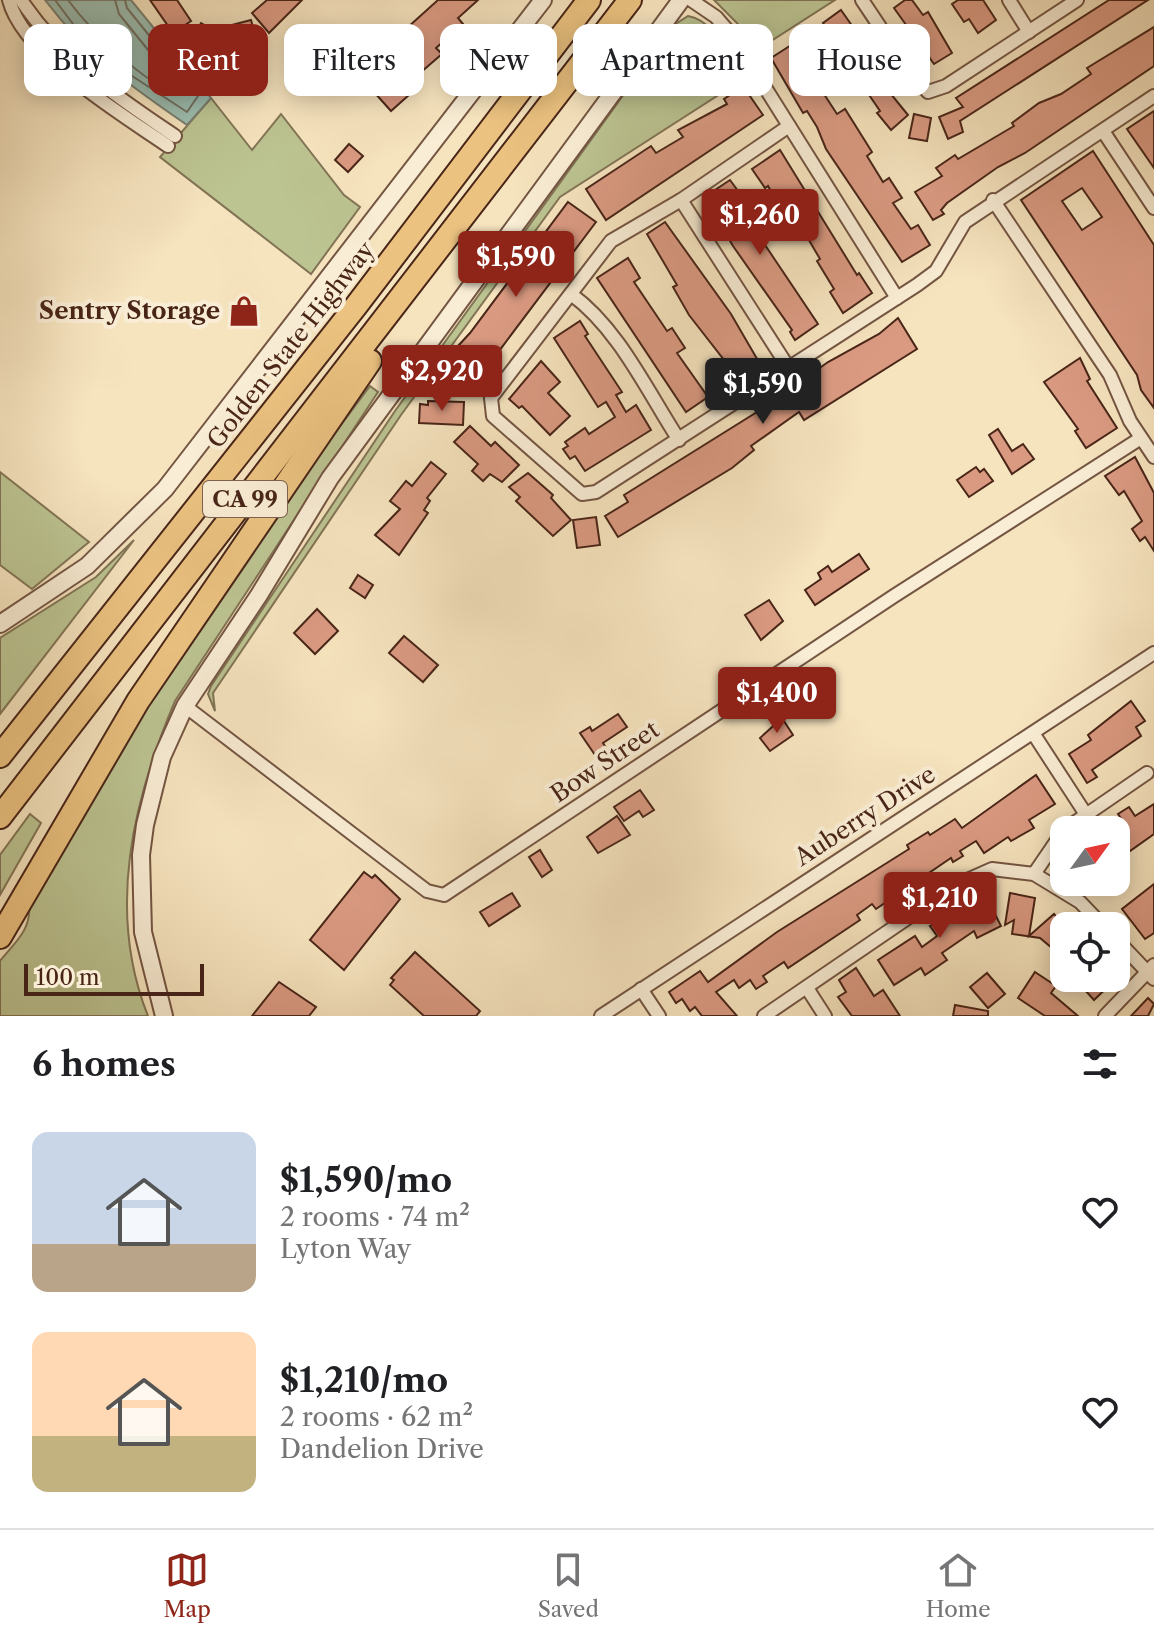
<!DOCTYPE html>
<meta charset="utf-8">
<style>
:root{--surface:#fff;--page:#f2f2f2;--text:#202124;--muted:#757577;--line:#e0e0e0;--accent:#8f2418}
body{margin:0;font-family:"Libre Caslon Text",serif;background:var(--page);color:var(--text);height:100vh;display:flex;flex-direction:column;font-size:30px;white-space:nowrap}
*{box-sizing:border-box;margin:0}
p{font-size:26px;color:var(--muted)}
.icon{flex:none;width:44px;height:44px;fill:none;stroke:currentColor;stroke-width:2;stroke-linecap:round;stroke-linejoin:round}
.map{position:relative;height:1016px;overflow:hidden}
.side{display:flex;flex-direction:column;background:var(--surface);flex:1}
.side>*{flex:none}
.guide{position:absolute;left:24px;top:24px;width:1106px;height:72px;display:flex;gap:16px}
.needle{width:52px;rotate:57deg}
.tools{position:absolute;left:1050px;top:816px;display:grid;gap:16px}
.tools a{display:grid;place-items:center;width:80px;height:80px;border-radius:16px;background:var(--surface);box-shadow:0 4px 20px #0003;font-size:40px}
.scale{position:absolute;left:24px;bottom:20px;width:180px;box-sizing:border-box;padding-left:8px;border:4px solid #492518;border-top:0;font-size:22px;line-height:28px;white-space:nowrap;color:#492518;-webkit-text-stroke:6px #f9edd5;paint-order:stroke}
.price{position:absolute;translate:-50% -68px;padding:0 18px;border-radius:8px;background:var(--accent);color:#fff;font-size:26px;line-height:52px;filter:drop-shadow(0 2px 4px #0008)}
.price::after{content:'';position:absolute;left:50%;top:48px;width:24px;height:18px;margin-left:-12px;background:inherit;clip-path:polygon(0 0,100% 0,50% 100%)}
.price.on{background:#222;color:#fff}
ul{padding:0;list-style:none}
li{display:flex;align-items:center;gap:24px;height:200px;padding:0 32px}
li span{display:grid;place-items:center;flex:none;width:224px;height:160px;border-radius:16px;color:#555}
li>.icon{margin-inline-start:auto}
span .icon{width:96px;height:96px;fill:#fffc;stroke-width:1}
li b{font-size:34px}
h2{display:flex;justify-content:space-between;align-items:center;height:96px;padding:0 32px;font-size:34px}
.chip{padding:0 28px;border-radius:16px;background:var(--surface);box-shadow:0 4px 20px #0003;font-size:28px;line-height:72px}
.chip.on{background:var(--accent);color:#fff}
.tabs{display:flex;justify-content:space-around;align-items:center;height:112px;border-top:2px solid var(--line);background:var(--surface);font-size:22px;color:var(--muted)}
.tabs a{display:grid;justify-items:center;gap:4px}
.tabs .on{color:var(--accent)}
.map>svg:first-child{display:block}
.green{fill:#bcc492;stroke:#827455;stroke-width:2}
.water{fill:#9dbfb2;stroke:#7b8174;stroke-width:2}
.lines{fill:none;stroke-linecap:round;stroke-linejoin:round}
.shore{stroke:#737265;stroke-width:2}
.building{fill:#da9a82;stroke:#492518;stroke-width:2;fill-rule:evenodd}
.minor-casing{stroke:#745542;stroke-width:16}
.tertiary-casing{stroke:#745542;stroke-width:20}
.motorway-casing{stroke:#492518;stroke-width:26}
.minor{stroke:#f9edd5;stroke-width:12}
.tertiary{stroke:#f9edd5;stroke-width:16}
.motorway{stroke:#ebc280;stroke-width:22}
.labels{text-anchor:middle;stroke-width:8;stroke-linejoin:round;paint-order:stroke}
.shield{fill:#f9edd5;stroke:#7e6151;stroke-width:2}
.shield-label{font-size:22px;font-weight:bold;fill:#492518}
.poi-label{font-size:24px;font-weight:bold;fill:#492518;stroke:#f9edd5;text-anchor:end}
.street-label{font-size:24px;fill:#492518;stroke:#f9edd5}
</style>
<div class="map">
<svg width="1154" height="1016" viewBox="0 0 1154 1016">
<rect width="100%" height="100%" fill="#f6e4bf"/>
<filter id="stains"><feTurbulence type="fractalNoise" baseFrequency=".0025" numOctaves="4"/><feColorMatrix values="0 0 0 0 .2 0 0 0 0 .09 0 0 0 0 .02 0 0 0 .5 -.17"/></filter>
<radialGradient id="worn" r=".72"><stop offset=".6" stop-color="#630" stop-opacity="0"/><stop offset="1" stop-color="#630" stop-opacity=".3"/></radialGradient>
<g class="green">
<polygon points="714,0 835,0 754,52 738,24"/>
<path d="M688 16C712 19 734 58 748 76L560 197 401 415 213 693 215 711 208 694 211 686 395 411 674 25Z"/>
<polygon points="211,98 252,150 281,114 344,195 360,207 311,274 160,157"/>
<path d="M370 386 378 392 175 701C133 800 106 911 148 1016H0V961C13 944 31 931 29 907L117 750 250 547Z"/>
<polygon points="0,472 89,542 32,589 0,565"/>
<polygon points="134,540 0,714 0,638 96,577"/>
<polygon points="30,814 41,823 0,895 0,855"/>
</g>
<path class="water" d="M45 0H131L211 98 187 125C128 84 89 58 45 0Z"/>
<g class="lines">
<g class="shore">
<polyline points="55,0 82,36 123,70 187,112 198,96 127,8 125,0"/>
<path d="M68 0C87 26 146 87 177 92L178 87 119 14 115 0"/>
</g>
</g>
<g class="building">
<polygon points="150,0 177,0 191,21 173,33"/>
<polygon points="267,0 302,0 269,33 252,13"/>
<polygon points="438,0 478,0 458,18 463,24 436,48 442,54 413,79 419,86 391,111 357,73"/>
<polygon points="905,0 912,0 923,15 928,12 952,53 934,64 894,8"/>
<polygon points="958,0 983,0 996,20 978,33 969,19 964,22 952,4"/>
<polygon points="1109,0 1148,0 960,121 963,132 948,139 939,117 963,107 956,98"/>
<polygon points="841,10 881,67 877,70 890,93 908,115 891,130 877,113 880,111 865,89 869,86 823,23"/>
<polygon points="251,20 258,45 235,52 228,26"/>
<polygon points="201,23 220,34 207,57 188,46"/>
<polygon points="1154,27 1154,66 1025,153 998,167 947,203 941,210 944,214 933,220 915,192 942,176 936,168 955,155 958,159 1014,126 1012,123 1039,103 1061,94 1091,74 1087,68"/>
<polygon points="799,40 828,83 820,88 837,114 845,109 872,152 867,156 883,182 889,178 902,198 893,203 911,229 918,225 930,245 902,262 826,149 817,127 807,111 803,113 771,58"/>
<polygon points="743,86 763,115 606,220 586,189 651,146 656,153 683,137 678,130 727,104 724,99"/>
<polygon points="1154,111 1154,168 1127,129"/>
<polygon points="914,114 931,118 927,141 909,138"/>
<polygon points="349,144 363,156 348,172 335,160"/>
<polygon points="780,150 857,275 859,273 872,293 843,313 830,292 834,289 817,261 820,259 803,230 799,233 794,225 791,227 768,186 765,188 752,169"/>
<path d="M1093 151 1154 245V408L1141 390 1137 375 1021 200ZM1082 188 1102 217 1082 230 1062 201Z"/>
<polygon points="730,180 763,225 755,230 818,324 795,340 790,332 792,330 733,246 720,224 724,222 706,196"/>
<polygon points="568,202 596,222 499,351 461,395 433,373 470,333"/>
<polygon points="665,222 731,314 760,364 733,383 719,363 724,360 689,315 673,287 677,285 647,234"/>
<polygon points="628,258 640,278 634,282 667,331 672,328 685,348 677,353 708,397 686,412 597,278"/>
<polygon points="898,318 917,349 804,420 799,412 751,446 754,450 732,468 618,537 605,516 628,502 624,495 765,407 828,362 879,334"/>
<polygon points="580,321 588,334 585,336 622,392 616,395 626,412 636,405 651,430 585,471 575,456 570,459 563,449 568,446 565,442 585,428 589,434 615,417 606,402 598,407 554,338"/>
<polygon points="1080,358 1090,379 1087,381 1117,428 1086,448 1075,431 1078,429 1044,382"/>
<polygon points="541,361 560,382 548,393 570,416 550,435 522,406 519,408 509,399"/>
<polygon points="428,401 464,402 463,425 419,423 420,404 428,405"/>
<polygon points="470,426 491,446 495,442 519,465 502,482 490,474 483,481 472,471 478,464 454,442"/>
<polygon points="998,429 1012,451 1023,444 1034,459 1012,474 989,435"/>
<polygon points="1135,457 1154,493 1154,551 1145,537 1140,541 1132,529 1142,521 1124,491 1119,495 1105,476"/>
<polygon points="431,462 446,474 427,498 430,501 424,510 428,513 399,555 375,535 400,509 390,501 406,481 412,486"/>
<polygon points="976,467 980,472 984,469 993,481 969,497 957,480"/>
<polygon points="528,473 553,495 551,498 571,520 553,536 516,501 520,497 509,487"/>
<polygon points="596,517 600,545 577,548 573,520"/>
<polygon points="859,554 869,569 815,605 805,590 821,579 818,573 828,566 832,572"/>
<polygon points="358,575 373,585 365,598 350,588"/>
<polygon points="769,600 783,621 761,640 745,615"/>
<polygon points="317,609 338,631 315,654 294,633"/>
<polygon points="404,636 438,665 423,682 389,653"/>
<polygon points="1131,701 1145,721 1136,727 1141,736 1092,770 1097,777 1087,783 1069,754 1091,740 1088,735"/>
<polygon points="618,714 627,727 603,743 606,748 595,755 580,733 590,727 592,731"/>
<polygon points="782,718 793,735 770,751 760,738"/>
<polygon points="1036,775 1055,804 1029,820 1034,828 1011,841 1008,837 984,853 976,841 960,851 963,856 953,862 951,858 876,909 872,904 857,915 860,920 788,968 784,962 763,976 767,982 756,989 750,980 739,988 734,980 716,992 737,1016 702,1016 695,1007 690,1011 682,999 676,1003 669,992 700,971 708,982 777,932 909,849 907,845 928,832 930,835 955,819 962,828"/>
<polygon points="640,790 654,810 643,817 639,811 624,821 614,807"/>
<polygon points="1154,804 1154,834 1130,851 1115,829 1124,823 1118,814 1129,807 1135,816"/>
<polygon points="617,816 630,835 598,853 587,837"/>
<polygon points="540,850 552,870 542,877 529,857"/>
<polygon points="364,872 372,878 375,875 400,899 344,970 310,940"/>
<polygon points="1154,884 1154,933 1145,939 1122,909"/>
<polygon points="512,893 520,906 489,926 480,912"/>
<polygon points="1010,893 1035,898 1029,936 1054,914 1064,926 1064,958 1040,938 1012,934 1014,920 1005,925"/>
<polygon points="985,894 1001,926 977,938 974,931 942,953 947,960 925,975 921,968 894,985 878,960 915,936 922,947 937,936 930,926"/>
<polygon points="415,952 480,1011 476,1016 424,1016 390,985 394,980 391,978"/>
<polygon points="856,968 874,996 883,990 900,1016 852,1016 838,997 846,992 839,980"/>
<polygon points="1035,972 1056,986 1051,993 1078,1016 1045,1016 1018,998"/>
<polygon points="987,973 1005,994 988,1008 970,987"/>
<polygon points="1074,978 1117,978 1094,1000"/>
<polygon points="279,982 316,1007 309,1016 252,1016"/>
<polygon points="1148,998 1154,1004 1148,1016 1131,1016"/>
<polygon points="955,1005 988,1011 988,1016 953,1016"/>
</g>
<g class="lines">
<defs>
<g id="minor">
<path d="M9 0C23 55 123 115 168 146"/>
<path d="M21 0C62 61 116 96 175 136"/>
<polyline points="691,0 716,17 734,38 897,298"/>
<polyline points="862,0 912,75 928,92 946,86 1077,0"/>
<polyline points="1009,0 1029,32"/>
<polyline points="789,126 681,200 611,241 491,398 493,416 582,494 596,492 917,285 936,271 965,222 1154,96"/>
<polyline points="1103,131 1154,208"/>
<polyline points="681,200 790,370"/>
<polyline points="993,200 1110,375 1130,421 1154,457"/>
<path d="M571 294C619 329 647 391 679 440"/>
<polyline points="185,706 427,891 444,895 894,596 1141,438"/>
<polyline points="1033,733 1085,813"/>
<polyline points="1064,830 1147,773"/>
<polyline points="1034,874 1064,830"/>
<polyline points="1116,939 1154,979"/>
<polyline points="807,988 825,1016"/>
<polyline points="641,989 659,1016"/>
<polyline points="601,1016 1154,653"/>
<polyline points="764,1016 956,885 992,869 1034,874 1080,902 1103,926"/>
<polyline points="1105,1016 1154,965"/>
</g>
<g id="tertiary">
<polyline points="0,624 87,566 165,489 543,0"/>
<polyline points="164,1016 143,932 141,855 145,825 162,757 185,706 259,595 330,478 681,0"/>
</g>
<g id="motorway">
<polyline points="0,756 356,306 589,0"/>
<polyline points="0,817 630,0"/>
<polyline points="0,937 138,701 370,361"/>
</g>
</defs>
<use href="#minor" class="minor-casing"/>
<use href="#tertiary" class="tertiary-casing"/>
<use href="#motorway" class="motorway-casing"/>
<use href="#minor" class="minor"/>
<use href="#tertiary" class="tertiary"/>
<use href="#motorway" class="motorway"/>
</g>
<defs>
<symbol id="shop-bare" viewBox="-9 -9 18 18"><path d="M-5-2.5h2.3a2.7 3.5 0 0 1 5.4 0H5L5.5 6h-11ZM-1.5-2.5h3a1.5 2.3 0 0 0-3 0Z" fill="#8f2418" stroke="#f9edd5" stroke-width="2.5" paint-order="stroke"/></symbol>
</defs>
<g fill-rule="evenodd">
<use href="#shop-bare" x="222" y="289" width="44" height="44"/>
</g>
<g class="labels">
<rect class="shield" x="203" y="481" width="84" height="36" rx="6"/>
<g class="shield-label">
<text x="245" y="507">CA 99</text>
</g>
<g class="poi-label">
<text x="220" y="319">Sentry Storage</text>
</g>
<g class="street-label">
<text transform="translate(291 345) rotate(-52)" y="8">Golden State Highway</text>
<text transform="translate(605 762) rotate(-34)" y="8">Bow Street</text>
<text transform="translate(865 816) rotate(-33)" y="8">Auberry Drive</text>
</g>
</g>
<rect width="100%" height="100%" filter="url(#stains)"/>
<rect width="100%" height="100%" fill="url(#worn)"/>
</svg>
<div class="tools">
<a><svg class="needle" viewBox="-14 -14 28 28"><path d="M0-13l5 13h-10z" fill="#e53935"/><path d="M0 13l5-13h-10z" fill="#757577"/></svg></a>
<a><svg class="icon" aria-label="locate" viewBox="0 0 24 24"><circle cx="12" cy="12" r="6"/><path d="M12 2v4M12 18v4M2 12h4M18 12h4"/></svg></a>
</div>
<div class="scale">100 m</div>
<b class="price" style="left:760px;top:257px">$1,260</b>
<b class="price" style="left:516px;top:299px">$1,590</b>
<b class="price" style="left:442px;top:413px">$2,920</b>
<b class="price on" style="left:763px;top:426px">$1,590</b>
<b class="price" style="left:777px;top:735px">$1,400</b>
<b class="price" style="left:940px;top:940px">$1,210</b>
<div class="guide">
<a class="chip">Buy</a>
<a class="chip on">Rent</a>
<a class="chip">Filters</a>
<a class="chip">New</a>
<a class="chip">Apartment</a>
<a class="chip">House</a>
</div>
</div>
<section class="side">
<h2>6 homes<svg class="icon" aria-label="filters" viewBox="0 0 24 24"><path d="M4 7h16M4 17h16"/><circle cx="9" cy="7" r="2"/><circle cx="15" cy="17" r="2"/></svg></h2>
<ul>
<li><span style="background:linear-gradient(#c9d6e8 70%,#b9a48a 0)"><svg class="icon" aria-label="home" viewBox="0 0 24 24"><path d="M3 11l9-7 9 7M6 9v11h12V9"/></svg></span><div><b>$1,590/mo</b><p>2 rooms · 74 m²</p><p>Lyton Way</p></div><svg class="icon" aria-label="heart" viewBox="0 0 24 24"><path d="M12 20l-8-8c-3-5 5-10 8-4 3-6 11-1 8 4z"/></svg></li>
<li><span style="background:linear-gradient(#ffd9b3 65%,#c2b280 0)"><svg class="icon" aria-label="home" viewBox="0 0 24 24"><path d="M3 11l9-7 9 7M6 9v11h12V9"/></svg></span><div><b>$1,210/mo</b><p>2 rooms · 62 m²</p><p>Dandelion Drive</p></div><svg class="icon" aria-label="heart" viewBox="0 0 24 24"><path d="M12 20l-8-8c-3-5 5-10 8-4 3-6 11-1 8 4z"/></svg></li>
</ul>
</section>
<nav class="tabs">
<a class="on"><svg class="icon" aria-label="map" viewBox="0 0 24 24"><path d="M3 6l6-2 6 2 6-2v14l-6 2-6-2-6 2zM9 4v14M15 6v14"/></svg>Map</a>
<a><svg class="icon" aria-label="saved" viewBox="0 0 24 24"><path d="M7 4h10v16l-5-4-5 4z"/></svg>Saved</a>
<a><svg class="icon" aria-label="home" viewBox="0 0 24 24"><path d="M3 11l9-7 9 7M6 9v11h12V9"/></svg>Home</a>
</nav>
